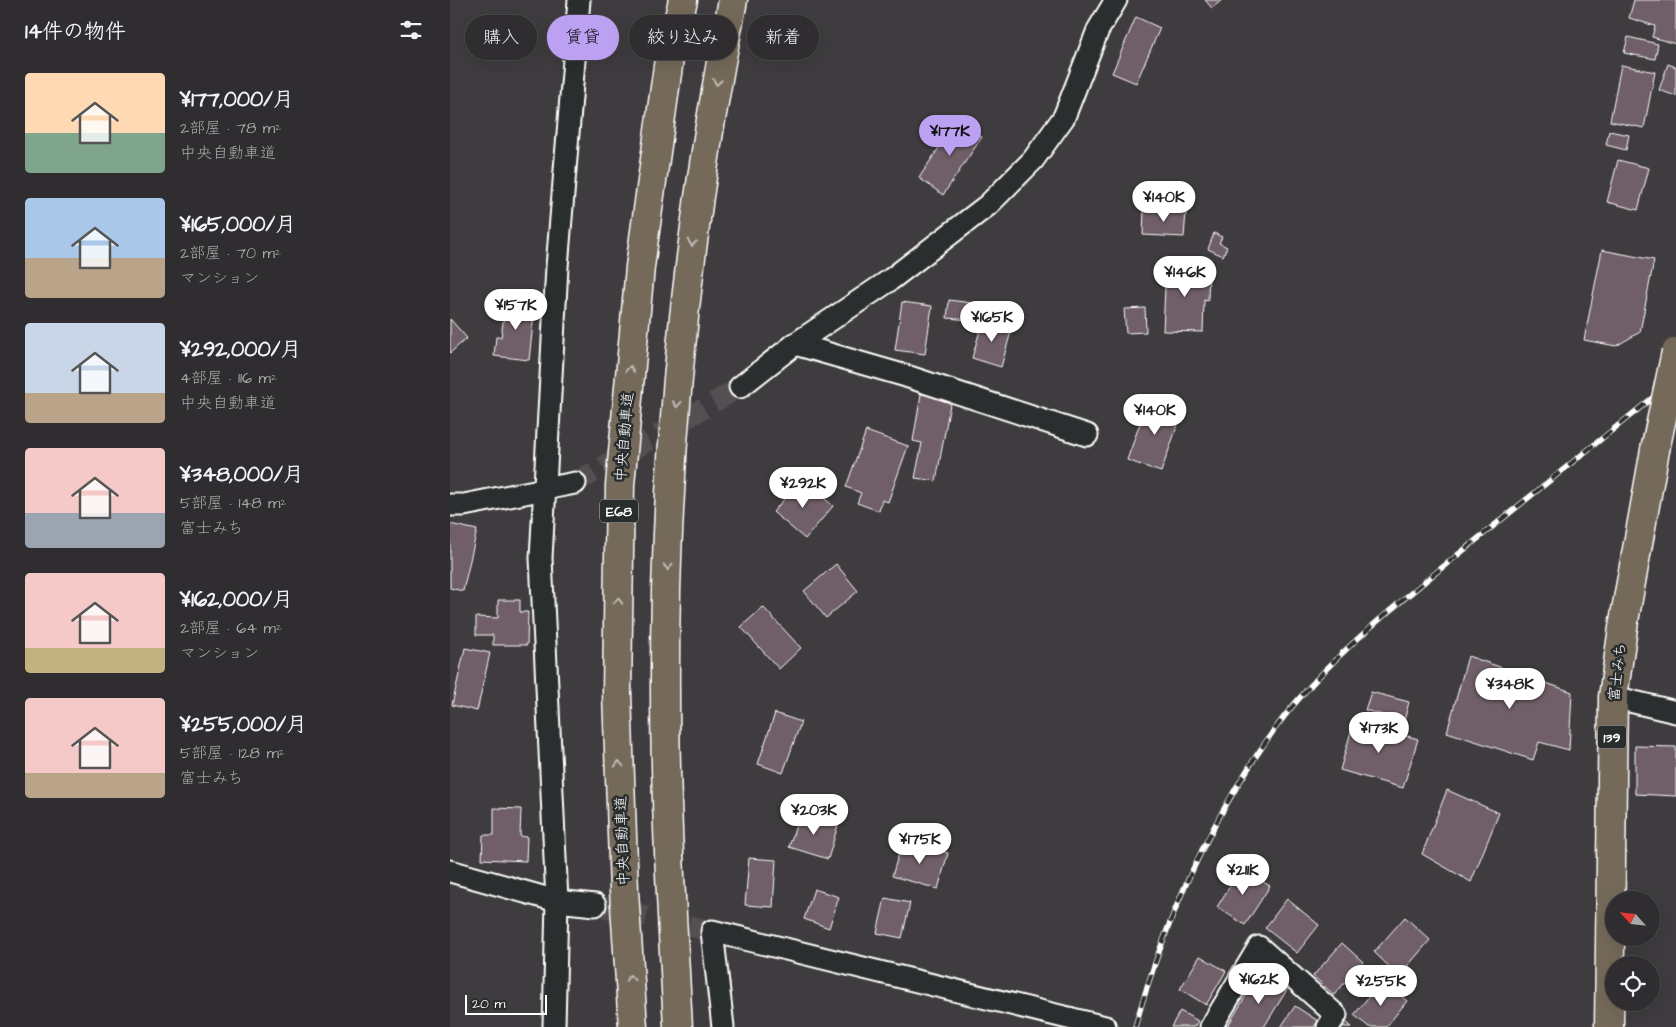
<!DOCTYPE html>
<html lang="ja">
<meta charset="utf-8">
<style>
:root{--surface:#2f2d2f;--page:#373537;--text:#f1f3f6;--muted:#a7a8aa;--line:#4a494b;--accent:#bca0f2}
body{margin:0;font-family:"Architects Daughter","Klee One",sans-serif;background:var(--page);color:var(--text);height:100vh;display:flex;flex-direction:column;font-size:19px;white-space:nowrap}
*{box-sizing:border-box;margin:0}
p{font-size:16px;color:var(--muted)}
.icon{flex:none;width:28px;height:28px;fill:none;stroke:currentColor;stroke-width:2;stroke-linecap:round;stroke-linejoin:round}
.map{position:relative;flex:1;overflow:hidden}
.details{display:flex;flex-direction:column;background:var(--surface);width:450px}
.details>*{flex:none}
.top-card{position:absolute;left:15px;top:15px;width:475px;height:45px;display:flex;gap:10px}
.needle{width:32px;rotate:297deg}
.buttons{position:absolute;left:1155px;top:891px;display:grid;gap:10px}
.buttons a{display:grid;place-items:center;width:55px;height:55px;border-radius:50%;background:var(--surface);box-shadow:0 5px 20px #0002,0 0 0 1px var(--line);font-size:25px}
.scale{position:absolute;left:15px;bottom:12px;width:82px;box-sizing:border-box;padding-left:5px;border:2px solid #fff;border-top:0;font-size:14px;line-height:18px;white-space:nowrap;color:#fff;-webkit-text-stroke:4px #2a2d2e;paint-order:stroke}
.price{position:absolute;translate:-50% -42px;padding:0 11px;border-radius:18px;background:#fff;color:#222;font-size:16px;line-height:32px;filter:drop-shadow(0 1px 2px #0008)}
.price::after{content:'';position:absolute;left:50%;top:30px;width:15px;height:11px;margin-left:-8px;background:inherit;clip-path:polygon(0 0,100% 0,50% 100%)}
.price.on{background:var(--accent);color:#111}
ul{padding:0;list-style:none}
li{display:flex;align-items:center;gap:15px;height:125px;padding:0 25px}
li span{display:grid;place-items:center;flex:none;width:140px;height:100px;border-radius:5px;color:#555}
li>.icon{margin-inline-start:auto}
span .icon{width:60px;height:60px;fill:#fffc;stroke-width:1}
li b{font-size:21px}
h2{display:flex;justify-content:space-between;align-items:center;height:60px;padding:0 25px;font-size:21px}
.pill{padding:0 18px;border-radius:22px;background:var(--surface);box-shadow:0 5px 20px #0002,0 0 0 1px var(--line);font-size:18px;line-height:45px}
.pill.on{background:var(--accent);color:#111}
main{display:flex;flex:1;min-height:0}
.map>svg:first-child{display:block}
.building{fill:#705e67;stroke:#fff}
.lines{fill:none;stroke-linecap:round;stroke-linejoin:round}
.street-tunnel{stroke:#525052;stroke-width:21;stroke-dasharray:21 11;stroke-linecap:butt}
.street-casing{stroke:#fff;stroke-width:25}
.highway-casing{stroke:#fff;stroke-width:31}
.street{stroke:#2a2d2e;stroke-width:21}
.highway{stroke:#746a5a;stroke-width:28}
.rail-casing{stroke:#fff;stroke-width:5.5}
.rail{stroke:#2a2d2e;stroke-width:4;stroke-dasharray:11;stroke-linecap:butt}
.highway-bridge-casing{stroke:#fff;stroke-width:31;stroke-linecap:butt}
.highway-bridge{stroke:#746a5a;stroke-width:28}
.oneway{stroke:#c0bcb5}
.labels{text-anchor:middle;stroke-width:5;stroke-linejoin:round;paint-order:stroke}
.shield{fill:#2a2d2e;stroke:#bfc0c0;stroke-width:1}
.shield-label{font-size:14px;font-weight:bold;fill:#fff}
.street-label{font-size:15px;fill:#fff;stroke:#2a2d2e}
</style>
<main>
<section class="details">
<h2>14件の物件<svg class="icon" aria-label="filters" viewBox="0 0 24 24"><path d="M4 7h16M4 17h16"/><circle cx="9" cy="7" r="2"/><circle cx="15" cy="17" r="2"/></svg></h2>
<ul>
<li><span style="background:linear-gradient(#ffd9b3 60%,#7fa58c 0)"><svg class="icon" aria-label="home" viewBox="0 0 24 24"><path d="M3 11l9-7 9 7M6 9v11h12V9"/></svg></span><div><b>¥177,000/月</b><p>2部屋 · 78 m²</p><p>中央自動車道</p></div></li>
<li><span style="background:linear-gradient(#a9c7e8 60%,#b9a48a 0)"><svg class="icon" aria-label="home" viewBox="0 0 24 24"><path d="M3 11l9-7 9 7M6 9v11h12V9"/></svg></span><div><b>¥165,000/月</b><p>2部屋 · 70 m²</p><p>マンション</p></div></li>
<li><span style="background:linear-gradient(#c9d6e8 70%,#b9a48a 0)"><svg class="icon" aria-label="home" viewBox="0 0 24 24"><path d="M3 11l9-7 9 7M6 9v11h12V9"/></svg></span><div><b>¥292,000/月</b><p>4部屋 · 116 m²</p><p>中央自動車道</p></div></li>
<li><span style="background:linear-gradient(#f6c9c9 65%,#9aa5b1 0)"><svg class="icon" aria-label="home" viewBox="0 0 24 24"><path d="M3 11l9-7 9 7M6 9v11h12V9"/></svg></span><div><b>¥348,000/月</b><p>5部屋 · 148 m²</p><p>富士みち</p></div></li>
<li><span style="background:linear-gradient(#f6c9c9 75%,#c2b280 0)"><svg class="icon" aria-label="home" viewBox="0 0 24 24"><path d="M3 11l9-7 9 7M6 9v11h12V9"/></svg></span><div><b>¥162,000/月</b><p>2部屋 · 64 m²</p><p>マンション</p></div></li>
<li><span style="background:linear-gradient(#f6c9c9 75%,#b9a48a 0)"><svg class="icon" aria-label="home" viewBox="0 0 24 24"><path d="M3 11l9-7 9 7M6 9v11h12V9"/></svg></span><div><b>¥255,000/月</b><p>5部屋 · 128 m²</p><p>富士みち</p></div></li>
</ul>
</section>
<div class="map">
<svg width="1226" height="1027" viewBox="0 0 1226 1027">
<rect width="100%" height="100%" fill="#3f3c3f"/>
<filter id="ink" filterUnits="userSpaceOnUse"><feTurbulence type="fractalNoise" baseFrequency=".02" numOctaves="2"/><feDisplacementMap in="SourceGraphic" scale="10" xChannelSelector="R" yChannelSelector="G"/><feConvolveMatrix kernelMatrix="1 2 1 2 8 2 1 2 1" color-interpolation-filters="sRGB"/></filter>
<g filter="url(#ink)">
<g class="building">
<polygon points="755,0 772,0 762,8"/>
<polygon points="1184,0 1226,0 1226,44 1202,37 1205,26 1179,18"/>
<polygon points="686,17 710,28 686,83 662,73"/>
<polygon points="1178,37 1208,44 1205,59 1174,53"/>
<polygon points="1218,64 1226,67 1226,96 1209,90"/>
<polygon points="1171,65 1205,72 1194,128 1160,121"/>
<polygon points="507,120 532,137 493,195 469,178"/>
<polygon points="1159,131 1179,135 1176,150 1156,145"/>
<polygon points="1168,160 1199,168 1188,210 1157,202"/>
<polygon points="694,209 736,212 734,237 693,235"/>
<polygon points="764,233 772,237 769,243 777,247 773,256 758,249"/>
<polygon points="1152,250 1204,260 1190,332 1166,346 1134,340"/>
<polygon points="716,265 759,267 758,301 754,300 753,332 713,331"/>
<polygon points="499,300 522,303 521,320 497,318"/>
<polygon points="50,301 85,305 79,360 44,356 46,337 51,337 55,308 49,307"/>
<polygon points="452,302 482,306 475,354 445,350"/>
<polygon points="695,308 696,332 676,333 674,309"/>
<polygon points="0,319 17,338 0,353"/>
<polygon points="533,320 562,328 551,367 522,358"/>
<polygon points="471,394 501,399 486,481 465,478 472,443 463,441"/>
<polygon points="707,400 733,410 711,472 677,460 696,406 704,409"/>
<polygon points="416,431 458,446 438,502 432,500 429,511 407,503 411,493 396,487"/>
<polygon points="352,478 383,506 355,539 323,512"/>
<polygon points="0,524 27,530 13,591 0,588"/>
<polygon points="386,564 408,591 376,618 354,591"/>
<polygon points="48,600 70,600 70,612 78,612 77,645 43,645 43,635 26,635 26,617 48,618"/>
<polygon points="313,607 351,648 329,669 291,627"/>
<polygon points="15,648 40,653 27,711 2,705"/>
<polygon points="1018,656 1122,692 1119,750 1089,742 1083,760 997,732"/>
<polygon points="921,692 959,702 954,721 915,710"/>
<polygon points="325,713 351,722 333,773 308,764"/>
<polygon points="904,721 968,739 953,788 890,770"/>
<polygon points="1185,746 1226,747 1226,796 1185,794"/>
<polygon points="997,790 1049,813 1021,882 972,854"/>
<polygon points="44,808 71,809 70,836 77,837 76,861 32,859 33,835 44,835"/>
<polygon points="350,813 388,825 378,859 339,847"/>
<polygon points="453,840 498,853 488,889 442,876"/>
<polygon points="299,858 326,860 323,907 295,905"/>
<polygon points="791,868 820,886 795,925 767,907"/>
<polygon points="364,889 389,897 379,928 354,919"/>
<polygon points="435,898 460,903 452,938 427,933"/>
<polygon points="837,899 869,925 847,953 815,928"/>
<polygon points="955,917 980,940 949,976 924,952"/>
<polygon points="892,943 913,962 884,995 863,976"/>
<polygon points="750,956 776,971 756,1005 730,989"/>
<polygon points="821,977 838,988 814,1027 777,1027 803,984 813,990"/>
<polygon points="932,980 957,1001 936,1027 919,1027 904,1015"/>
<polygon points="845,1006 868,1021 864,1027 831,1027"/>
<polygon points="730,1011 748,1021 744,1027 721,1027"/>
<polygon points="896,1022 902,1027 892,1027"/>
</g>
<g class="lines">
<g class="street-tunnel">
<polyline points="125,483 290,387"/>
<polyline points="145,905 262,931"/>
</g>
<defs>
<g id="street">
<polyline points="345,344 456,376 637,435"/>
<polyline points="290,387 345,344 440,280 538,205 583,160 614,117 648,30 666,0"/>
<polyline points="0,505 14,505 125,483"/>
<polyline points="1163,697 1226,712"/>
<polyline points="0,871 107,901 145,905"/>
<polyline points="104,1027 107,901 91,558 107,267 129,0"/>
<polyline points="273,1027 262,931 655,1027"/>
<polyline points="761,1027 809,947 886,1015 878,1027"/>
</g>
<g id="highway">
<polyline points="183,1027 174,891 167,693 170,485 190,267 219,59 233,0"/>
<path d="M228 1027C222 915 215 803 215 690 214 459 237 227 283 0"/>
<polyline points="1159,1027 1163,697 1174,621 1205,450"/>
</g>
</defs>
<use href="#street" class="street-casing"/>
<use href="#highway" class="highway-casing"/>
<use href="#street" class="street"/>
<use href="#highway" class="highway"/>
<defs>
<path id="rail" d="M685 1027C715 922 754 831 817 740 870 663 947 604 1020 545 1088 490 1157 434 1226 379"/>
</defs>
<use href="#rail" class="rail-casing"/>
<use href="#rail" class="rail"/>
<defs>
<polyline id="highway-bridge" points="1205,450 1226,352"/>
</defs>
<use href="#highway-bridge" class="highway-bridge-casing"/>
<use href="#highway-bridge" class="highway-bridge"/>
</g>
<defs><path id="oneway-chevron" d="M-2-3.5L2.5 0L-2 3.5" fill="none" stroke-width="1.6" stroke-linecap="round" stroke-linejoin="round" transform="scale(1.25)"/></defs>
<g class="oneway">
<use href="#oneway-chevron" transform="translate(267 82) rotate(99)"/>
<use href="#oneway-chevron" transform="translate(242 243) rotate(99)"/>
<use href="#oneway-chevron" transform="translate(180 369) rotate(-85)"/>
<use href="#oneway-chevron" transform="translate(227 404) rotate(95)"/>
<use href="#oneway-chevron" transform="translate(218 567) rotate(91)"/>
<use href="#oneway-chevron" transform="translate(168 601) rotate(-89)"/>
<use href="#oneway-chevron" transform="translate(169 764) rotate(-92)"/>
<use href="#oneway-chevron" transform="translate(180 978) rotate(-94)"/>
</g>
</g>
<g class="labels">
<g class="shield">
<rect x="150" y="499.5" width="38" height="23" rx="4"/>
<rect x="1148" y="725.5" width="28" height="23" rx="4"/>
</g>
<g class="shield-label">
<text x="169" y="516">E68</text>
<text x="1162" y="742">139</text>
</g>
<g class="street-label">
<text transform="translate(174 437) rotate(-85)" y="5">中央自動車道</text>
<text transform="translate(1167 672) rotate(-83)" y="5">富士みち</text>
<text transform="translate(172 841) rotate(-92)" y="5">中央自動車道</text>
</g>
</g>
</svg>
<div class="buttons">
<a><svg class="needle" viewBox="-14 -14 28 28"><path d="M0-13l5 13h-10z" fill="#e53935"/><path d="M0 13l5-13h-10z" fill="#a7a8aa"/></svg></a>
<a><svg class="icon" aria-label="locate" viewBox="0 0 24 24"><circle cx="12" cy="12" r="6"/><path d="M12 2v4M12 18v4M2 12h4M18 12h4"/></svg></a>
</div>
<div class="scale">20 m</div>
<b class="price on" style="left:500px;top:157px">¥177K</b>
<b class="price" style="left:714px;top:223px">¥140K</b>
<b class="price" style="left:735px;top:298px">¥146K</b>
<b class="price" style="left:66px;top:331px">¥157K</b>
<b class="price" style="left:542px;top:343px">¥165K</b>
<b class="price" style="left:705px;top:436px">¥140K</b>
<b class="price" style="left:353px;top:509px">¥292K</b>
<b class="price" style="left:1060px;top:710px">¥348K</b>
<b class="price" style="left:929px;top:754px">¥173K</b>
<b class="price" style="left:364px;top:836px">¥203K</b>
<b class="price" style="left:470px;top:865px">¥175K</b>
<b class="price" style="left:793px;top:896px">¥211K</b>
<b class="price" style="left:809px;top:1005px">¥162K</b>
<b class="price" style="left:931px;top:1007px">¥255K</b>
<div class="top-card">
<a class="pill">購入</a>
<a class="pill on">賃貸</a>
<a class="pill">絞り込み</a>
<a class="pill">新着</a>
</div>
</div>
</main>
